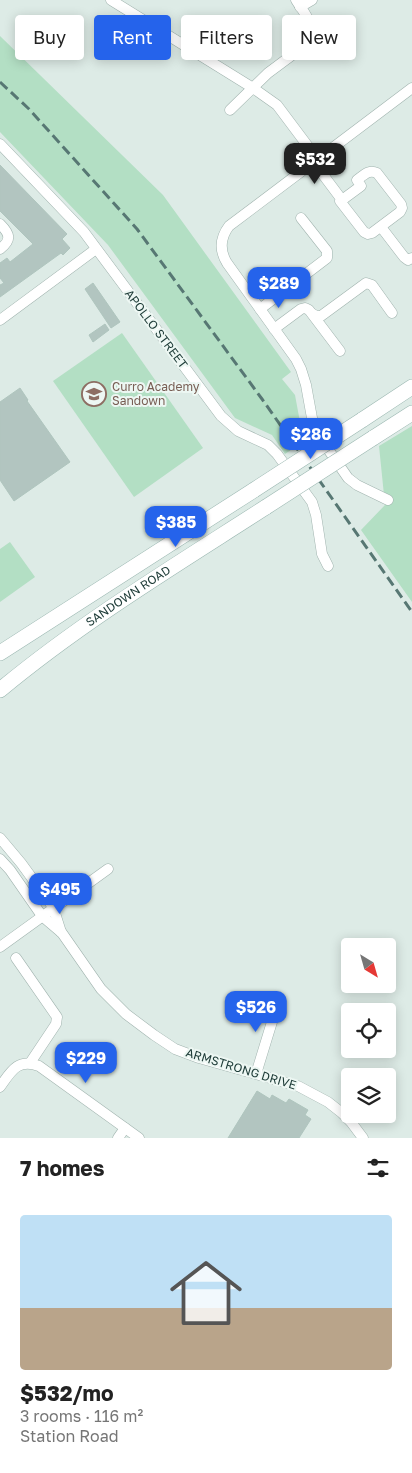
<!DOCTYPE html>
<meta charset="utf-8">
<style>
:root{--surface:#fff;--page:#f6f6f6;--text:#222;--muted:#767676;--line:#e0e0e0;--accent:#2563eb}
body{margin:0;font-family:"Golos Text",sans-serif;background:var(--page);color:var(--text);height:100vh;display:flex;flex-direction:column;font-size:19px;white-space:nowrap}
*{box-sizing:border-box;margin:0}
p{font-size:16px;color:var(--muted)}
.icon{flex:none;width:28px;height:28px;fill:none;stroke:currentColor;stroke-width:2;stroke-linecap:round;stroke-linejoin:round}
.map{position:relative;height:1138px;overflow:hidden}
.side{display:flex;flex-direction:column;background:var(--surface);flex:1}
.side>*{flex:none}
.banner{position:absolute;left:15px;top:15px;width:382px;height:45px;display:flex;gap:10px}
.needle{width:32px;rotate:143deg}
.tools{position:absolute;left:341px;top:938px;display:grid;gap:10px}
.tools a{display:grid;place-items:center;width:55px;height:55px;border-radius:5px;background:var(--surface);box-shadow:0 2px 12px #0003;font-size:25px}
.price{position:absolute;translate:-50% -42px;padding:0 11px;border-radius:10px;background:var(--accent);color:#fff;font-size:16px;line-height:32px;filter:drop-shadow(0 1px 2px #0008)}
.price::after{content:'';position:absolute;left:50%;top:30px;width:15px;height:11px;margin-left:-8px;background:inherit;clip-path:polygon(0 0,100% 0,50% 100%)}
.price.on{background:#222;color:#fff}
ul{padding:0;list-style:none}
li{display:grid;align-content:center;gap:10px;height:265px;padding:0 20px}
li+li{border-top:1px solid var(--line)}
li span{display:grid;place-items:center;height:155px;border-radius:5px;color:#555}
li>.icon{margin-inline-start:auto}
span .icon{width:90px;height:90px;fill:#fffc;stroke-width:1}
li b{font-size:21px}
h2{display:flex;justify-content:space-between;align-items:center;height:60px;padding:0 20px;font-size:21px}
.tag{padding:0 18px;border-radius:5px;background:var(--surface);box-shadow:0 2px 12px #0003;font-size:18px;line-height:45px}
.tag.on{background:var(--accent);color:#fff}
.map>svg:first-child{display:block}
.green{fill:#b3dfc4}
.building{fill:#b2c5c0;stroke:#afc5be}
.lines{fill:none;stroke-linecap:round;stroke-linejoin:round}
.minor-casing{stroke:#a0b3ae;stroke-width:11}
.secondary-casing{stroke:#9bb7b1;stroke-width:16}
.minor{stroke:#fff;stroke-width:10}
.secondary{stroke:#fff;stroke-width:15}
.rail{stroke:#577773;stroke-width:3;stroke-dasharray:10 5;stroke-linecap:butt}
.secondary-bridge-casing{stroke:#9bb7b1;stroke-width:16;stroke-linecap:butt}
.secondary-bridge{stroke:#fff;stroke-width:15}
.labels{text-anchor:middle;stroke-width:4;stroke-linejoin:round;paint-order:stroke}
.street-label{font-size:12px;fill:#1d3b37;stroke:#edf7f3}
.education-label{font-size:12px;fill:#785e54;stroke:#edf7f3;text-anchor:start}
</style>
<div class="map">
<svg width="412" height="1138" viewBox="0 0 412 1138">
<rect width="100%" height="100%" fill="#ddebe6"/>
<g class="green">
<polygon points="0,36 163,195 291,372 282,379 295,395 300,422 310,437 285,454 272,435 235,418 108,245 0,132"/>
<polygon points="122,333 203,448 134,497 53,381"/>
<polygon points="412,426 412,602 361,530 385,505 379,446"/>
<polygon points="10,542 35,577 0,602 0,549"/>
</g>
<g class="building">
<polygon points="0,165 67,234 62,239 70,248 63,255 61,253 0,297 0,285 4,283 0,278 0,263 7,258 10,262 33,244 0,211"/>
<polygon points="93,283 120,322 111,328 85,289"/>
<polygon points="105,324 109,330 93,342 89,335"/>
<polygon points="20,388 28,400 27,401 70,462 14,501 0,480 0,402"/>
<polygon points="257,1091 270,1099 272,1095 286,1103 289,1099 308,1110 305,1115 311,1119 299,1138 228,1138"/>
</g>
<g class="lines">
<defs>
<g id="minor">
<path d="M111 0 253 88 277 105 313 153 321 172 342 200 340 201 364 232 368 234 372 233 400 212 402 208 401 204 377 173C369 169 364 175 357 180L361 186 342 200"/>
<polyline points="300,7 312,0"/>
<path d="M230 110 268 73 307 44C320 30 304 13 296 0"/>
<polyline points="0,144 84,232 221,416 238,431 268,445 277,454 312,502 316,515 322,554 328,566"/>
<path d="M0 224C10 234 12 240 0 249"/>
<polyline points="381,227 404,257 408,260 412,258"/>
<polyline points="260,309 327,258 327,251 301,218"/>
<polyline points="313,314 316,316 321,316 366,283 372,285 392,313"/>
<polyline points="0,320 96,249"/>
<polyline points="274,329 301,309 305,308 309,310 340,351"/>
<path d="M388 500 357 485 348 478 314 429 306 385 301 369 296 359 227 263C219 250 220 238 229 226L412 88"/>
<polyline points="0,838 21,863 53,907 61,932"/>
<polyline points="0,859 10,870 42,916 62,933 101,989 126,1014 154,1035 175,1049 199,1058 298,1086 328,1102 342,1113 351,1122 363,1138"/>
<polyline points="0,947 108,869"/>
<polyline points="16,958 57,1017 56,1024 30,1063"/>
<polyline points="256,1074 279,999"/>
<path d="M0 1087C11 1071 18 1058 39 1066L139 1138"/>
<polyline points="118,1138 125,1128"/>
</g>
<g id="secondary">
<polyline points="362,420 412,387"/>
<polyline points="373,438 412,413"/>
<polyline points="0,653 254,490"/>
<path id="s1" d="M0 690C83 621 176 565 266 507"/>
</g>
</defs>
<use href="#minor" class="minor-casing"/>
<use href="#secondary" class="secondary-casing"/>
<use href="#minor" class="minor"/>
<use href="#secondary" class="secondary"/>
<polyline class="rail" points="0,82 29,109 137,229 262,399 412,612"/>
<defs>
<g id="secondary-bridge">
<polyline points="254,490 362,420"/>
<polyline points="266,507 373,438"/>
</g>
</defs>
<use href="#secondary-bridge" class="secondary-bridge-casing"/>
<use href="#secondary-bridge" class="secondary-bridge"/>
</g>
<defs>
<symbol id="school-ring" viewBox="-11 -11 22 22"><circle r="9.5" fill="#edf7f3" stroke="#8d6e63" stroke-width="1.5"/><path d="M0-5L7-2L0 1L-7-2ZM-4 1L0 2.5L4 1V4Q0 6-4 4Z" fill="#8d6e63"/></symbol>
</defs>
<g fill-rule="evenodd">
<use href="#school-ring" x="80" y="380" width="28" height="28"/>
</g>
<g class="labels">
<g class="street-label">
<text transform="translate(156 329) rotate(53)" y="4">APOLLO STREET</text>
<text dy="4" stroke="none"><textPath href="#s1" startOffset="159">SANDOWN ROAD</textPath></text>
<text transform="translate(241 1069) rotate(17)" y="4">ARMSTRONG DRIVE</text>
</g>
<g class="education-label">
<text x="112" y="391">Curro Academy<tspan x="112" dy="14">Sandown</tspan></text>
</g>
</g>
</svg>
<div class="tools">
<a><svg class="needle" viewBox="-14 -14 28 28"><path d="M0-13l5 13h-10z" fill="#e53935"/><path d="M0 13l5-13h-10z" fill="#767676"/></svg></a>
<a><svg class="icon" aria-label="locate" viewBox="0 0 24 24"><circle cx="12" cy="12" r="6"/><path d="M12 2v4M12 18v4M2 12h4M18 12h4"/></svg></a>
<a><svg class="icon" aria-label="layers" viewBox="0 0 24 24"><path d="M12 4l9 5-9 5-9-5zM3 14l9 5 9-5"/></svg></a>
</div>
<b class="price on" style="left:315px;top:185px">$532</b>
<b class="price" style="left:279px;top:309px">$289</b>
<b class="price" style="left:311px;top:460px">$286</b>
<b class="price" style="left:176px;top:548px">$385</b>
<b class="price" style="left:60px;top:915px">$495</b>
<b class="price" style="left:256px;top:1033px">$526</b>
<b class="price" style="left:86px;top:1084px">$229</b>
<div class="banner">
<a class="tag">Buy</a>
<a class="tag on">Rent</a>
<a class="tag">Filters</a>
<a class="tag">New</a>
</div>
</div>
<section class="side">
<h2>7 homes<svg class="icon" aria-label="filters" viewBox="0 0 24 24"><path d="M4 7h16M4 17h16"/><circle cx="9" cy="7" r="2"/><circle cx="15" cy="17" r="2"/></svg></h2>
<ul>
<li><span style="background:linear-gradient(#bfe0f5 60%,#b9a48a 0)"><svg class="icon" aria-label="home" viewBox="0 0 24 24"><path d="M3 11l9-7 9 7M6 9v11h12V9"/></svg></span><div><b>$532/mo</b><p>3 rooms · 116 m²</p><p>Station Road</p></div></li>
</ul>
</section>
